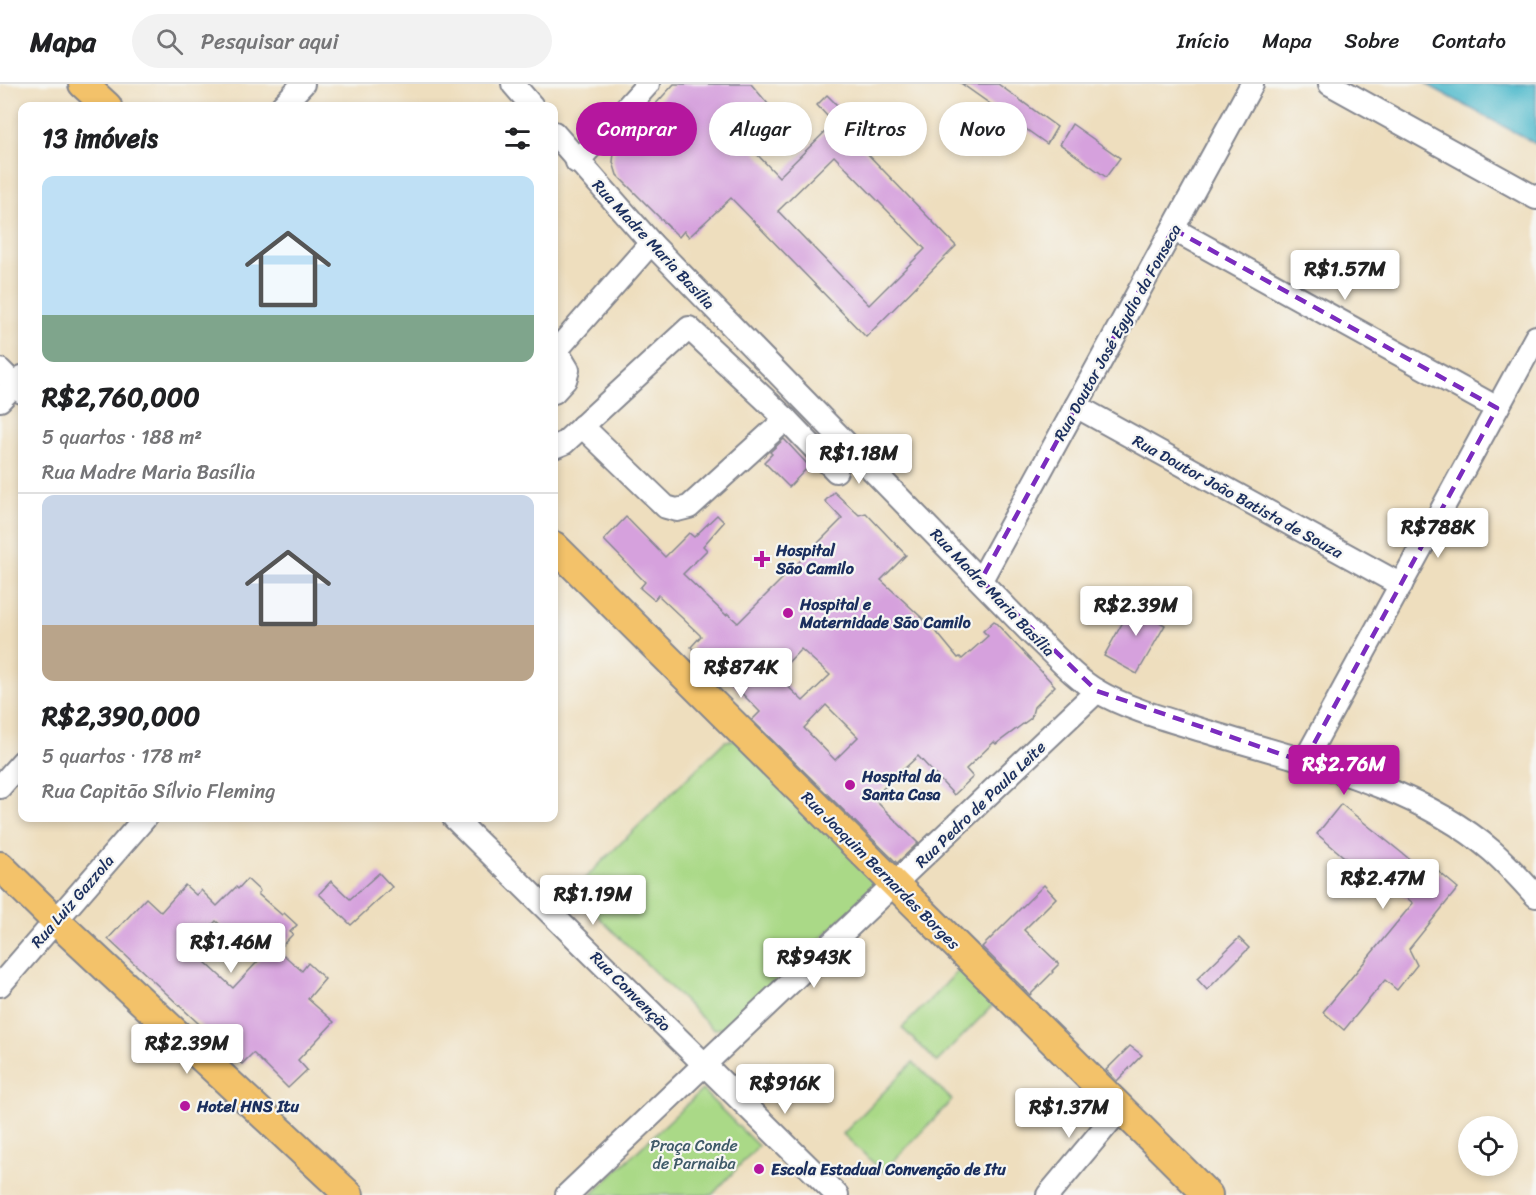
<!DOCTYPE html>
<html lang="pt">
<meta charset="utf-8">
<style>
:root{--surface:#fff;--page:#f2f2f2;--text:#202124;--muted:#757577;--line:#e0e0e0;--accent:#b5179e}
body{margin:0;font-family:Sriracha,sans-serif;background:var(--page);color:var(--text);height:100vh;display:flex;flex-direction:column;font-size:22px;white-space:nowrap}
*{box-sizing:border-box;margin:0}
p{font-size:20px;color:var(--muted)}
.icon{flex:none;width:33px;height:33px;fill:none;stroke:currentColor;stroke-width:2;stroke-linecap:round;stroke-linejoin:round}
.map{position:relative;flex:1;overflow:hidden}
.drawer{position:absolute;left:18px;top:18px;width:540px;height:720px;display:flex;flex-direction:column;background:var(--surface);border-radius:12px;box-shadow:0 3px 9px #0003}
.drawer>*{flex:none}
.guide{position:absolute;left:576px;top:18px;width:570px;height:54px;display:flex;gap:12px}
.fabs{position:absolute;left:1458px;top:1032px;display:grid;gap:12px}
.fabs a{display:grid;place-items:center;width:60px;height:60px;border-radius:50%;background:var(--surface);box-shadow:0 3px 9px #0003;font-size:30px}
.price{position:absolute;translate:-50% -51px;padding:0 14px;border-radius:6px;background:#fff;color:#222;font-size:20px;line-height:39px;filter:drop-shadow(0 2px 3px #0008)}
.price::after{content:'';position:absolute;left:50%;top:36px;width:18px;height:14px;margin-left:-9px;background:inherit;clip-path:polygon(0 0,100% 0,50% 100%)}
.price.current{background:var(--accent);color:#fff}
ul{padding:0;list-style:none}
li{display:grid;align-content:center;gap:12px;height:318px;padding:0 24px}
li+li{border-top:2px solid var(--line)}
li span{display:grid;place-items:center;height:186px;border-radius:12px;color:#555}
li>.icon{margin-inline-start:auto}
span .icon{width:108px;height:108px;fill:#fffc;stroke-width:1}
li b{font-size:26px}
h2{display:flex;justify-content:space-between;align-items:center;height:72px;padding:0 24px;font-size:26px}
.pill{padding:0 21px;border-radius:27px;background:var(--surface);box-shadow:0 3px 9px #0003;font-size:21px;line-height:54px}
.pill.current{background:var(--accent);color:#fff}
header{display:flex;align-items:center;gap:36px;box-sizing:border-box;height:84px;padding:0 30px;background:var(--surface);border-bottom:2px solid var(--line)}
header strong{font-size:28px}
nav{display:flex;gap:33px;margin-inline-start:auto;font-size:21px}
.search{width:420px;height:54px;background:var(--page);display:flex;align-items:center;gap:15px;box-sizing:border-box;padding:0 21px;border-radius:33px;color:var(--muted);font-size:22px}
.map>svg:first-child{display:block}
.green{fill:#aad987;stroke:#628472;stroke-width:1.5}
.water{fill:#4fbacc;stroke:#357495;stroke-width:1.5}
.building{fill:#d6a1dd;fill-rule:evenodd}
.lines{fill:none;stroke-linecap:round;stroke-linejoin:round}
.minor-casing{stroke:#84868e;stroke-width:26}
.major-casing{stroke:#84868e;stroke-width:32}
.minor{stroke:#fff;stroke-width:22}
.major{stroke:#f3c26a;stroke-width:28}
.marked{fill:none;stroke:#7b2cbf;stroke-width:4.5;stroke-dasharray:12 8;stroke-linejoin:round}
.poi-dot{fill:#b5179e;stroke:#f6f6f2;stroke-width:2}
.labels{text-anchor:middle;stroke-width:4.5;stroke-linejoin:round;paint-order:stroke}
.street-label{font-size:16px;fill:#1b2f5e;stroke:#f6f6f2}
.poi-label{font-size:16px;font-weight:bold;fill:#1b2f5e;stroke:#f6f6f2;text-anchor:start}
.park-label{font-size:16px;fill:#3f5a68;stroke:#f6f6f2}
</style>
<header>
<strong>Mapa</strong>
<div class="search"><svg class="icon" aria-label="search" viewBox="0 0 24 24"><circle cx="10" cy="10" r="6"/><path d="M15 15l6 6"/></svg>Pesquisar aqui</div>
<nav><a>Início</a><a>Mapa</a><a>Sobre</a><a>Contato</a></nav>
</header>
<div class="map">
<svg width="1536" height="1111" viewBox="0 0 1536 1111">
<rect width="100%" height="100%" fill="#f6f6f2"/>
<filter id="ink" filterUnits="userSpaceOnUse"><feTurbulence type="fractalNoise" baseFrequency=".0167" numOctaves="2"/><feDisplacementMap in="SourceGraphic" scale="12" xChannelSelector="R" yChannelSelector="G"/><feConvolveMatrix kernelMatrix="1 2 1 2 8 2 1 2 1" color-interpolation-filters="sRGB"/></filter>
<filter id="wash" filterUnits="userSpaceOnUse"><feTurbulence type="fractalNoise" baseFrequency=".008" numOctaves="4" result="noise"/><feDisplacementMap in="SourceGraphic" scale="24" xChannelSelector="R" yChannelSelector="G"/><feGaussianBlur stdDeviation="1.35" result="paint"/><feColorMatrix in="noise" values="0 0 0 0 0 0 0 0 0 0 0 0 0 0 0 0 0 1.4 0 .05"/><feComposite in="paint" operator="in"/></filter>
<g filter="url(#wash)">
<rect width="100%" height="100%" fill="#eedebe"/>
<g class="green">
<polygon points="737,656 875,794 875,804 724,944 713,945 577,812 579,800 725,657"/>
<polygon points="964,881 999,915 937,978 902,944"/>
<polygon points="913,978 952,1016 883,1088 843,1050"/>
<polygon points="702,1006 758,1062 712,1111 591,1111"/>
</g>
<polygon class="water" points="1426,0 1536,0 1536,60"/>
<g id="blocks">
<g class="building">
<path d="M674 0H751L774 27 745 58 779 93 836 37 956 162 954 164 866 253 731 114 689 153 684 147 679 153 617 91 613 78 614 69 618 61ZM834 72 925 165 869 221 778 127Z"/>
<polygon points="962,0 998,0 1057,43 1047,60"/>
<polygon points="827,11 839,23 828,33 817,21"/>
<polygon points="1072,40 1120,74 1106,93 1060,60"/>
<polygon points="784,355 809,382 789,403 764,378 772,370 770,368"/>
<path d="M834 408 859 431 866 429 906 471 881 496 934 545 958 574 960 573 962 575 988 552 983 547 994 537 1055 602 1034 623 1031 634 996 660 994 658 966 685 973 693 954 711 918 672 873 714 918 759 897 779 752 636 760 628 715 582 713 585 691 563 701 552 658 511 654 516 640 504 645 498 604 456 626 433 665 473 689 449 694 453 717 431 724 438 703 462 707 466 683 490 726 531 728 530 738 539 842 435 825 417ZM801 565 830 591 803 617 776 591ZM826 621 858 653 835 676 804 644Z"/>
<polygon points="1137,513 1158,524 1152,534 1165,541 1137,590 1104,572"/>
<polygon points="1341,720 1433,794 1439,788 1458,804 1409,865 1417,881 1397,906 1385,896 1344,946 1323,928 1413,819 1368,782 1363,789 1317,750"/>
<polygon points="379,789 392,803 351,841 319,810 331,797 350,815"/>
<path d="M247 795 260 807 258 810 282 831 284 829 297 841 290 848 293 850 278 866 302 887 308 879 325 895 308 915 334 938 298 976 307 986 288 1004 253 969 242 980 108 855 146 814 161 828 185 801 196 811 201 806 217 822 236 803 238 805ZM216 837 260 875 233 904 190 864Z"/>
<polygon points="1044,801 1056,814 1024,846 1059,880 1052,887 1053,888 1030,911 982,863"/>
<polygon points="1239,854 1249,864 1207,906 1197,895"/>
<polygon points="1130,962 1142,971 1117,997 1106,986"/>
</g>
</g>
</g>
<g filter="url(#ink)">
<use href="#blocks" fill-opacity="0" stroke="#84868e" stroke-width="1.5"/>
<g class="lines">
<defs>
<g id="minor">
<polyline points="513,0 532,22"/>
<polyline points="1330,0 1536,114"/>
<polyline points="282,22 303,0"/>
<path d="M554 49 651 159 1032 550C1053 569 1073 593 1097 607 1129 626 1173 637 1208 648 1302 677 1416 701 1492 767 1508 781 1522 797 1536 812"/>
<polyline points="577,78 648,0"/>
<polyline points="1173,145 1497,324"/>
<polyline points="554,269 651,159"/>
<polyline points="0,286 22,308"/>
<polyline points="554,308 565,296 568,286 556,266"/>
<polyline points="0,316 22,293"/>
<polyline points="1076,322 1401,501"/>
<polyline points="582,342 666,423 677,426 689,423 786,335"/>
<polyline points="554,363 564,359 689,244 786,335 836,387"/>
<polyline points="981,496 1252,0"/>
<polyline points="1304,678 1536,253"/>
<polyline points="0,703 22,678"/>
<polyline points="454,734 837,1111"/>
<polyline points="0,901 145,734"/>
<polyline points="567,1111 1097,607"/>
<polyline points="1048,1111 1121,1024"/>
</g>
<g id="major">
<polyline points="83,0 107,22"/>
<polyline points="554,462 1208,1111"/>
<polyline points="0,782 56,837 349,1111"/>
</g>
</defs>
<use href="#minor" class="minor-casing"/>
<use href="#major" class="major-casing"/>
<use href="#minor" class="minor"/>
<use href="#major" class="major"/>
</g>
</g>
<path class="marked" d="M1173 145 1497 324 1304 678 1097 607 981 496Z"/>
<g class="poi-dot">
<path d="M759 466h6v6h6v6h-6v6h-6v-6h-6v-6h6z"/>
<circle cx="788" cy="529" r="6"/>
<circle cx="850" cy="701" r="6"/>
<circle cx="185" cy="1022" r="6"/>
<circle cx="759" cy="1085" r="6"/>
</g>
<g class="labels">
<g class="street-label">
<text transform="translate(654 160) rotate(47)" y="6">Rua Madre Maria Basília</text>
<text transform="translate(1117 248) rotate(-61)" y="6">Rua Doutor José Egydio da Fonseca</text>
<text transform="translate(1238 412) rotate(29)" y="6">Rua Doutor João Batista de Souza</text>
<text transform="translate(993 508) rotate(46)" y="6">Rua Madre Maria Basília</text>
<text transform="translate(980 720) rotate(-44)" y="6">Rua Pedro de Paula Leite</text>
<text transform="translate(881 786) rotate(45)" y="6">Rua Joaquim Bernardes Borges</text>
<text transform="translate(72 817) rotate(-49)" y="6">Rua Luiz Gazzola</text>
<text transform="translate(631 907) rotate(45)" y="6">Rua Convenção</text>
</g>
<g class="poi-label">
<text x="776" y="472">Hospital<tspan x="776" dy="18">São Camilo</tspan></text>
<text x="800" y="526">Hospital e<tspan x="800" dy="18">Maternidade São Camilo</tspan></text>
<text x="862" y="698">Hospital da<tspan x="862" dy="18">Santa Casa</tspan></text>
<text x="197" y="1028">Hotel HNS Itu</text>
<text x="771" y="1091">Escola Estadual Convenção de Itu</text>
</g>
<g class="park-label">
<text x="694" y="1067">Praça Conde<tspan x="694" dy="18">de Parnaiba</tspan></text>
</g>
</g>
</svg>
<div class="fabs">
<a><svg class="icon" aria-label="locate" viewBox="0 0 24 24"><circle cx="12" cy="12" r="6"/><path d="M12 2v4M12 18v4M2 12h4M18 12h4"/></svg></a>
</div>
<b class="price" style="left:1345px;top:217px">R$1.57M</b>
<b class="price" style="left:859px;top:401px">R$1.18M</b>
<b class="price" style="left:1438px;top:475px">R$788K</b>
<b class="price" style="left:1136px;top:553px">R$2.39M</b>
<b class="price" style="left:741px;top:615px">R$874K</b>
<b class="price current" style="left:1344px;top:712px">R$2.76M</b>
<b class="price" style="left:1383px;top:826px">R$2.47M</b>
<b class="price" style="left:593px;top:842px">R$1.19M</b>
<b class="price" style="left:231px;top:890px">R$1.46M</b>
<b class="price" style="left:814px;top:905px">R$943K</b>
<b class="price" style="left:187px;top:991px">R$2.39M</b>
<b class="price" style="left:785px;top:1031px">R$916K</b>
<b class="price" style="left:1069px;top:1055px">R$1.37M</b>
<div class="guide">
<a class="pill current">Comprar</a>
<a class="pill">Alugar</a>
<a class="pill">Filtros</a>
<a class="pill">Novo</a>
</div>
<section class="drawer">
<h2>13 imóveis<svg class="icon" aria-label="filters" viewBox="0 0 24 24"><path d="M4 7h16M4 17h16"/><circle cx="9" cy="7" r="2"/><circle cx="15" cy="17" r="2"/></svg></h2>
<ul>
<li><span style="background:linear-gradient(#bfe0f5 75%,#7fa58c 0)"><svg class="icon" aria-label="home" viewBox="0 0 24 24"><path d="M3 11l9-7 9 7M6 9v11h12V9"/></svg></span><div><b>R$2,760,000</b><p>5 quartos · 188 m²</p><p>Rua Madre Maria Basília</p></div></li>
<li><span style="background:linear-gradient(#c9d6e8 70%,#b9a48a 0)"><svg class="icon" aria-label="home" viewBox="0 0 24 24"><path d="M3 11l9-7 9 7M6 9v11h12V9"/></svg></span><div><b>R$2,390,000</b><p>5 quartos · 178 m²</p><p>Rua Capitão Sílvio Fleming</p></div></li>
</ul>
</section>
</div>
